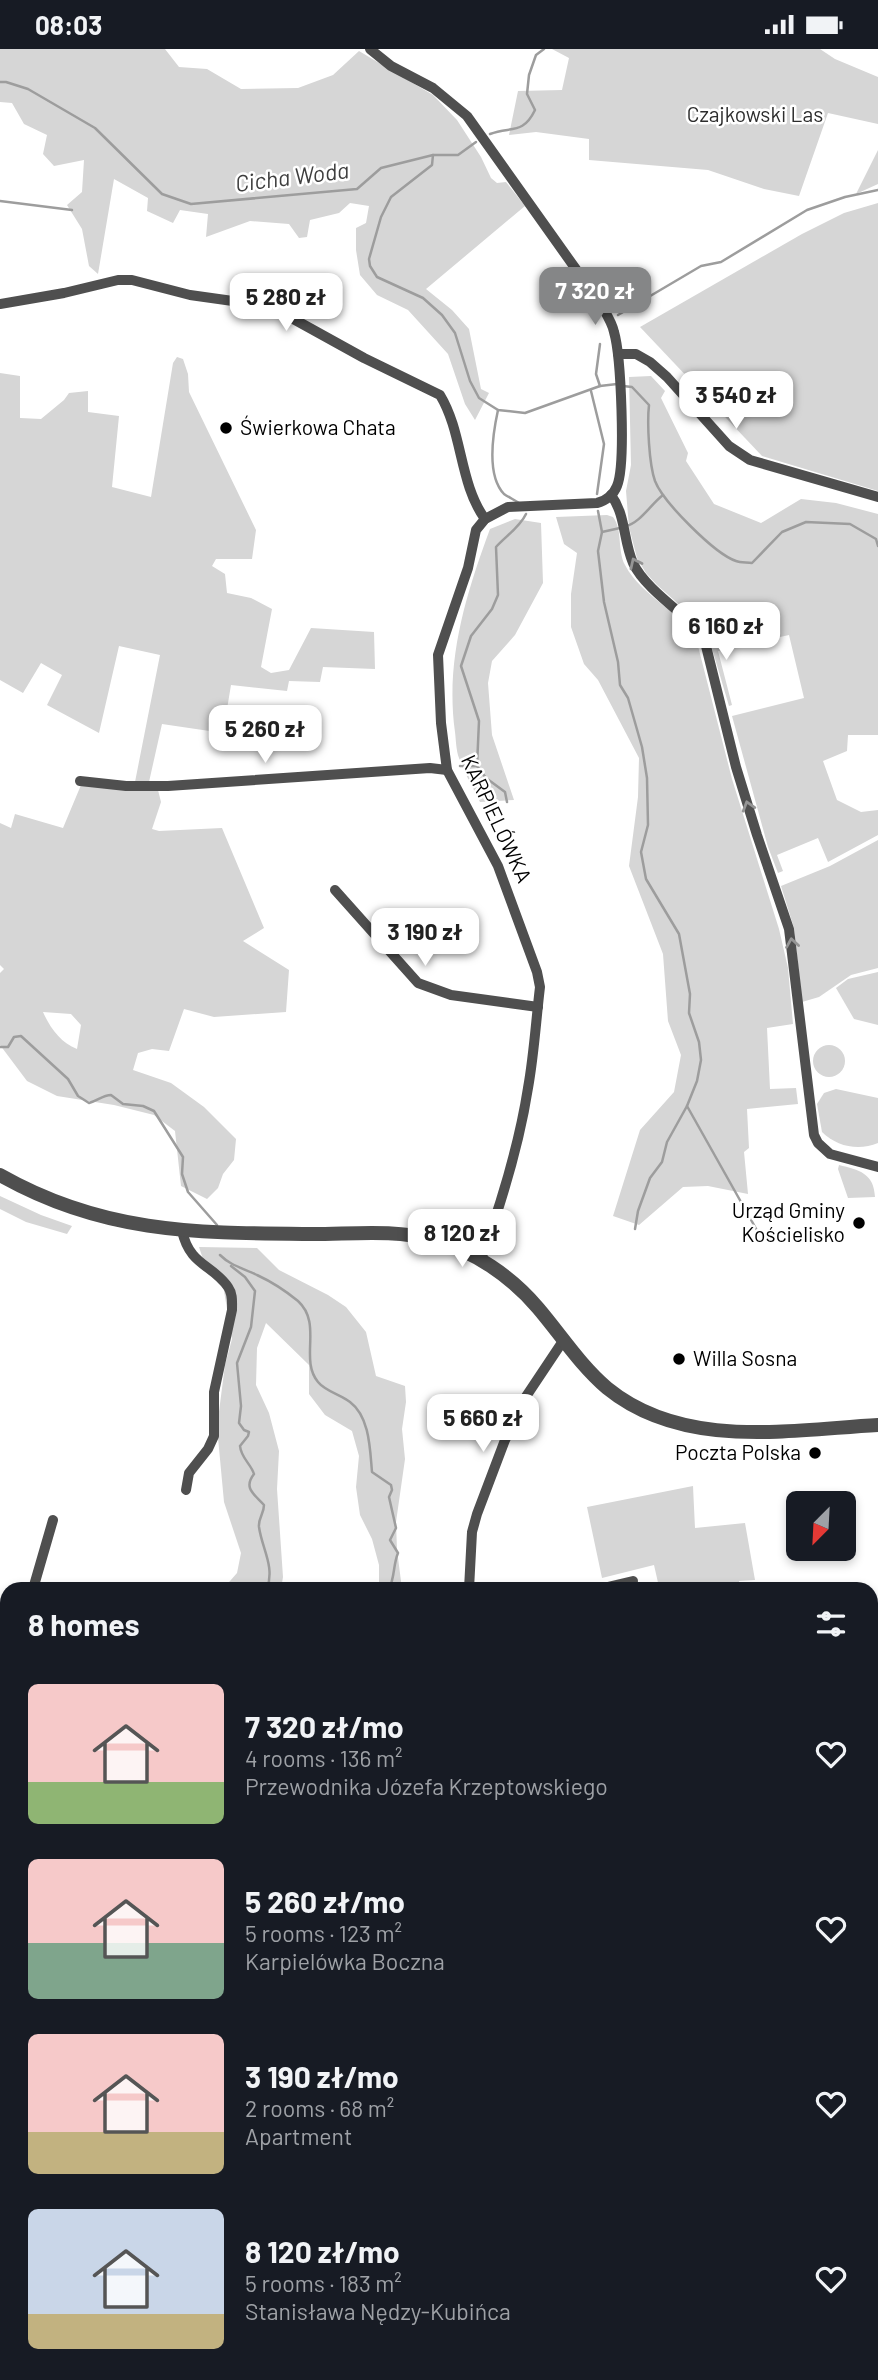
<!DOCTYPE html>
<meta charset="utf-8">
<style>
:root{--surface:#171b24;--page:#242831;--text:#f1f3f6;--muted:#9ea1a6;--accent:#858687}
body{margin:0;font-family:Barlow,sans-serif;background:var(--page);color:var(--text);height:100vh;display:flex;flex-direction:column;font-size:26px;white-space:nowrap}
*{box-sizing:border-box;margin:0}
p{font-size:23px;color:var(--muted)}
.icon{flex:none;width:38px;height:38px;fill:none;stroke:currentColor;stroke-width:2;stroke-linecap:round;stroke-linejoin:round}
.map{position:relative;flex:1;overflow:hidden}
.side{position:absolute;left:0px;top:1533px;width:878px;height:798px;display:flex;flex-direction:column;background:var(--surface);border-radius:21px 21px 0 0;box-shadow:0 4px 10px #0003}
.side>*{flex:none}
.needle{width:46px;rotate:204deg}
.fabs{position:absolute;left:786px;top:1442px;display:grid;gap:14px}
.fabs a{display:grid;place-items:center;width:70px;height:70px;border-radius:10px;background:var(--surface);box-shadow:0 4px 10px #0003;font-size:35px}
.price{position:absolute;translate:-50% -60px;padding:0 16px;border-radius:14px;background:#fff;color:#222;font-size:23px;line-height:46px;filter:drop-shadow(0 2px 4px #0008)}
.price::after{content:'';position:absolute;left:50%;top:42px;width:21px;height:16px;margin-left:-10px;background:inherit;clip-path:polygon(0 0,100% 0,50% 100%)}
.price.on{background:var(--accent);color:#fff}
ul{padding:0;list-style:none}
li{display:flex;align-items:center;gap:21px;height:175px;padding:0 28px}
li span{display:grid;place-items:center;flex:none;width:196px;height:140px;border-radius:10px;color:#555}
li>.icon{margin-inline-start:auto}
span .icon{width:84px;height:84px;fill:#fffc;stroke-width:1}
li b{font-size:30px}
h2{display:flex;justify-content:space-between;align-items:center;height:84px;padding:0 28px;font-size:30px}
.status{display:flex;justify-content:space-between;align-items:center;height:49px;padding:0 35px;background:var(--surface);direction:ltr}
.status svg{height:19px;fill:currentColor}
.map>svg:first-child{display:block}
.green{fill:#d6d6d6;fill-rule:evenodd}
.lines{fill:none;stroke-linecap:round;stroke-linejoin:round}
.stream{stroke:#9d9d9d;stroke-width:2.5}
.minor{stroke:#4f4f4f;stroke-width:10}
.tertiary{stroke:#4f4f4f;stroke-width:14}
.oneway{stroke:#959595}
.poi-dot{fill:#000;stroke:#fff;stroke-width:2.5}
.labels{text-anchor:middle;stroke-width:5;stroke-linejoin:round;paint-order:stroke}
.park-label{font-size:21px;fill:#2d2d2d;stroke:#fff}
.poi-label{font-size:21px;fill:#000;stroke:#fff;text-anchor:start}
.street-label{font-size:21px;fill:#000;stroke:#fff}
.water-label{font-size:23px;font-style:italic;fill:#3e3e3e;stroke:#fff}
</style>
<div class="status"><b>08:03</b><svg viewBox="0 0 49 12"><path d="M0 12V9h3v3zM5 12V6h3v6zM10 12V3h3v9zM15 12V0h3v12zM26 1h20v11H26zM47 4h2v5h-2z"/></svg></div>
<div class="map">
<svg width="878" height="2331" viewBox="0 0 878 2331">
<rect width="100%" height="100%" fill="#fff"/>
<g class="green">
<polygon points="0,0 165,0 179,18 207,20 241,40 298,39 333,26 359,2 433,46 457,71 481,108 491,129 497,134 506,133 525,157 426,240 452,261 469,280 481,340 489,344 475,371 465,355 448,305 408,261 377,246 360,226 356,201 356,179 366,174 369,157 350,154 339,164 310,171 307,188 299,189 289,175 250,172 206,188 208,165 180,161 173,174 147,162 148,149 114,130 98,225 89,217 82,180 67,156 82,143 84,111 54,117 43,105 47,86 24,75 12,54 0,53"/>
<polygon points="552,0 820,0 835,10 878,28 878,75 828,64 799,147 764,140 708,121 589,111 589,90 536,83 509,86 518,42 562,41 569,9"/>
<polygon points="878,101 878,135 856,145"/>
<polygon points="878,154 878,442 762,407 640,278 802,185 844,164"/>
<polygon points="177,308 183,310 188,325 189,343 256,481 252,510 216,510 212,517 225,525 227,544 251,549 272,560 261,618 271,624 289,621 311,579 374,583 375,620 323,618 320,633 289,632 287,642 231,636 223,684 162,675 149,733 135,733 160,606 119,597 99,684 47,656 62,626 41,614 23,644 0,631 0,324 20,327 20,369 41,370 64,351 69,344 88,342 88,363 119,367 112,438 151,448 173,314"/>
<polygon points="651,327 665,342 661,349 688,404 686,412 714,455 761,474 801,450 836,454 878,465 878,686 848,686 847,702 823,712 837,751 861,763 878,761 878,786 828,813 818,789 777,806 783,822 778,824 768,798 732,667 804,649 789,586 718,602 732,656 729,657 708,586 700,574 657,536 646,524 637,509 629,478 626,442 631,416 629,328"/>
<path d="M607 466 613 468C623 481 617 501 625 516 642 549 685 563 698 597L732 730 779 880 788 919 793 975 767 979 770 1040 796 1039 798 1055 747 1060 749 1099 744 1103 748 1145 708 1137 683 1138 639 1176 613 1167 640 1081 674 1043 681 1006 668 972 663 905 629 817 638 748 639 709 598 631 584 615 571 578V545L577 504 564 495 556 468Z"/>
<path d="M515 470 541 474 543 534 515 586 492 612 488 634 492 686 514 751 480 753C473 738 464 724 459 709 456 701 456 691 455 683 445 612 466 545 490 480Z"/>
<path d="M81 736 158 741 161 753 152 780 159 782 222 779 264 879 243 892 289 921 286 963 214 968 184 960 169 1002 152 1000 138 1004 133 1021 171 1034 204 1058 236 1090 234 1111 223 1125 218 1139 207 1150 181 1137 175 1082 154 1066 114 1056 57 1047 27 1032 0 996V924L4 920 0 916V774L11 779 15 765 63 779ZM43 963 71 965 81 976 77 1000C61 994 50 979 43 963Z"/>
<polygon points="878,791 878,919 851,926 819,948 802,953 794,879 781,837 830,817"/>
<polygon points="878,923 878,976 854,970 836,939 848,930"/>
<circle cx="829" cy="1012" r="16"/>
<path d="M836 1040 878 1049V1094C859 1102 837 1098 822 1083L817 1055 824 1044Z"/>
<path d="M839 1116C859 1121 874 1124 875 1148L848 1149 838 1120Z"/>
<polygon points="0,1147 41,1166 72,1177 67,1185 26,1173 0,1160"/>
<polygon points="199,1198 257,1199 279,1221 328,1246 346,1258 366,1283 376,1327 405,1337 406,1353 402,1380 405,1410 396,1473 397,1501 402,1540 379,1540 379,1516 372,1490 360,1466 356,1438 359,1407 352,1382 325,1366 309,1345 309,1316 266,1274 257,1299 256,1336 269,1364 279,1402 277,1440 283,1528 281,1540 223,1540 237,1524 241,1504 224,1453 217,1378 225,1316 232,1290 222,1230 204,1213"/>
<polygon points="693,1437 695,1479 745,1474 755,1531 739,1532 739,1540 672,1540 659,1538 654,1516 602,1529 587,1458"/>
<polygon points="0,1596 6,1598 7,1601 7,1635 0,1638"/>
<polygon points="0,1738 7,1740 7,1962 0,1965"/>
<polygon points="872,2133 878,2136 878,2266 872,2263"/>
<polygon points="872,2306 878,2310 878,2331 491,2331 500,2324 872,2324"/>
<polygon points="98,2324 268,2324 302,2331 103,2331"/>
<polygon points="400,2324 441,2325 442,2331 391,2331"/>
</g>
<g class="lines">
<g class="stream">
<polyline points="0,33 6,33 28,40 95,79 162,145 191,155 357,140 381,119 433,106 432,116 391,148 381,168 369,210 370,217 377,228 423,249 442,266 455,284 470,332 479,349 498,361 525,364 600,337 617,335"/>
<path d="M490 85C511 77 523 86 535 61L527 45 529 26 536 6 544 0"/>
<polyline points="433,106 458,106 476,93"/>
<polyline points="0,152 72,161"/>
<polyline points="618,266 701,217 721,213 807,161 845,148 878,141"/>
<polyline points="600,337 596,325 600,295"/>
<path d="M623 337 632 338 649 356C647 374 649 415 655 432 663 453 715 505 736 512 741 514 747 513 752 514L782 483 806 473 850 475 876 490 878 497"/>
<polyline points="591,342 604,395 597,445"/>
<path d="M498 361C493 384 486 426 504 445 508 448 515 451 519 454"/>
<polyline points="598,462 602,483 598,502 604,553 618,613 620,636 628,649 642,698 647,729 648,776 641,803 646,830 679,885 690,945 689,964 699,993 701,1011 697,1032 687,1057 759,1185"/>
<path d="M626 477C640 474 651 455 663 446"/>
<polyline points="602,483 620,479"/>
<polyline points="460,717 477,717"/>
<path d="M507 753 505 743 486 729 477 717 479 672 461 617 471 587 492 560 498 546 496 498C506 487 520 478 526 465"/>
<path d="M0 998H8L14 988 21 987 68 1030 78 1047 89 1054C97 1052 103 1046 111 1046L123 1055 143 1057 154 1062 183 1108 182 1125 188 1143 217 1176"/>
<polyline points="635,1180 638,1162 650,1129 662,1113 667,1093 687,1057"/>
<path d="M220 1206C231 1217 243 1219 257 1226 270 1232 287 1243 298 1252 323 1275 299 1310 318 1333 325 1342 341 1346 350 1353 370 1368 370 1401 372 1423L391 1436 392 1441 389 1448 396 1479 390 1491 398 1504C393 1516 395 1528 389 1540"/>
<path d="M231 1217 245 1228 255 1242 251 1278 237 1314 241 1357 239 1374 244 1381 249 1383 248 1387 240 1397C241 1409 251 1415 254 1425 243 1439 254 1445 264 1456 264 1465 258 1469 259 1478 262 1500 275 1517 267 1540"/>
</g>
<g class="minor">
<path d="M370 0 391 17 433 39 467 67 600 254C605 263 612 273 614 283 621 307 626 416 617 437 614 445 606 452 597 454L508 458 485 470 476 481 468 519 438 606 441 674 447 721 498 817 537 923 540 938C536 971 534 1006 528 1039 519 1097 501 1155 481 1210"/>
<path d="M0 255 64 244 118 231H132L190 246 247 254 288 267 364 309 440 346C463 384 459 434 485 470"/>
<polyline points="618,305 636,305 650,313 667,328 729,397 750,411 878,448"/>
<path d="M611 446C626 466 623 491 633 514 644 538 680 562 699 581L705 593 736 718 757 786 789 880 814 1086 818 1094 830 1105 878 1118"/>
<polyline points="80,732 126,737 168,737 430,719 447,721"/>
<polyline points="335,841 418,934 451,946 538,958"/>
<path d="M182 1182C190 1217 212 1215 228 1238 233 1245 232 1253 232 1261L214 1343V1387L208 1400 189 1424 186 1441"/>
<polyline points="33,1540 53,1471"/>
<polyline points="469,1540 472,1483 477,1465 505,1391 525,1349 563,1292"/>
<polyline points="599,1540 633,1532"/>
<polyline points="0,1586 7,1585"/>
<polyline points="872,1970 878,1972"/>
<polyline points="0,2043 7,2048"/>
<polyline points="0,2083 7,2088"/>
</g>
<g class="tertiary">
<path d="M0 1126C104 1185 198 1184 313 1185 353 1185 395 1180 434 1191 474 1202 511 1227 538 1259 561 1286 580 1316 607 1339 683 1401 788 1381 878 1376"/>
<polyline points="872,1741 878,1742"/>
<polyline points="0,2172 7,2174"/>
<polyline points="322,2324 367,2329 384,2324"/>
</g>
</g>
<defs><path id="oneway-chevron" d="M-2-3.5L2.5 0L-2 3.5" fill="none" stroke-width="1.6" stroke-linecap="round" stroke-linejoin="round" transform="scale(1.75)"/></defs>
<g class="oneway">
<use href="#oneway-chevron" transform="translate(635 514) rotate(-115)"/>
<use href="#oneway-chevron" transform="translate(748 757) rotate(-107)"/>
<use href="#oneway-chevron" transform="translate(792 894) rotate(-99)"/>
</g>
<g class="poi-dot">
<circle cx="226" cy="379" r="7"/>
<circle cx="859" cy="1174" r="7"/>
<circle cx="679" cy="1310" r="7"/>
<circle cx="815" cy="1404" r="7"/>
</g>
<g class="labels">
<g class="park-label">
<text x="755" y="73">Czajkowski Las</text>
</g>
<g class="poi-label">
<text x="240" y="386">Świerkowa Chata</text>
<text x="845" y="1169" text-anchor="end">Urząd Gminy<tspan x="845" dy="24">Kościelisko</tspan></text>
<text x="693" y="1317">Willa Sosna</text>
<text x="801" y="1411" text-anchor="end">Poczta Polska</text>
</g>
<g class="street-label">
<text transform="translate(496 770) rotate(65)" y="7">KARPIELÓWKA</text>
</g>
<g class="water-label">
<text transform="translate(292 128) rotate(-7)" y="8">Cicha Woda</text>
</g>
</g>
</svg>
<div class="fabs">
<a><svg class="needle" viewBox="-14 -14 28 28"><path d="M0-13l5 13h-10z" fill="#e53935"/><path d="M0 13l5-13h-10z" fill="#9ea1a6"/></svg></a>
</div>
<b class="price on" style="left:595px;top:278px">7 320 zł</b>
<b class="price" style="left:286px;top:284px">5 280 zł</b>
<b class="price" style="left:736px;top:382px">3 540 zł</b>
<b class="price" style="left:726px;top:613px">6 160 zł</b>
<b class="price" style="left:265px;top:716px">5 260 zł</b>
<b class="price" style="left:425px;top:919px">3 190 zł</b>
<b class="price" style="left:462px;top:1220px">8 120 zł</b>
<b class="price" style="left:483px;top:1405px">5 660 zł</b>
<section class="side">
<h2>8 homes<svg class="icon" aria-label="filters" viewBox="0 0 24 24"><path d="M4 7h16M4 17h16"/><circle cx="9" cy="7" r="2"/><circle cx="15" cy="17" r="2"/></svg></h2>
<ul>
<li><span style="background:linear-gradient(#f6c9c9 70%,#8fb573 0)"><svg class="icon" aria-label="home" viewBox="0 0 24 24"><path d="M3 11l9-7 9 7M6 9v11h12V9"/></svg></span><div><b>7 320 zł/mo</b><p>4 rooms · 136 m²</p><p>Przewodnika Józefa Krzeptowskiego</p></div><svg class="icon" aria-label="heart" viewBox="0 0 24 24"><path d="M12 20l-8-8c-3-5 5-10 8-4 3-6 11-1 8 4z"/></svg></li>
<li><span style="background:linear-gradient(#f6c9c9 60%,#7fa58c 0)"><svg class="icon" aria-label="home" viewBox="0 0 24 24"><path d="M3 11l9-7 9 7M6 9v11h12V9"/></svg></span><div><b>5 260 zł/mo</b><p>5 rooms · 123 m²</p><p>Karpielówka Boczna</p></div><svg class="icon" aria-label="heart" viewBox="0 0 24 24"><path d="M12 20l-8-8c-3-5 5-10 8-4 3-6 11-1 8 4z"/></svg></li>
<li><span style="background:linear-gradient(#f6c9c9 70%,#c2b280 0)"><svg class="icon" aria-label="home" viewBox="0 0 24 24"><path d="M3 11l9-7 9 7M6 9v11h12V9"/></svg></span><div><b>3 190 zł/mo</b><p>2 rooms · 68 m²</p><p>Apartment</p></div><svg class="icon" aria-label="heart" viewBox="0 0 24 24"><path d="M12 20l-8-8c-3-5 5-10 8-4 3-6 11-1 8 4z"/></svg></li>
<li><span style="background:linear-gradient(#c9d6e8 75%,#c2b280 0)"><svg class="icon" aria-label="home" viewBox="0 0 24 24"><path d="M3 11l9-7 9 7M6 9v11h12V9"/></svg></span><div><b>8 120 zł/mo</b><p>5 rooms · 183 m²</p><p>Stanisława Nędzy-Kubińca</p></div><svg class="icon" aria-label="heart" viewBox="0 0 24 24"><path d="M12 20l-8-8c-3-5 5-10 8-4 3-6 11-1 8 4z"/></svg></li>
</ul>
</section>
</div>
